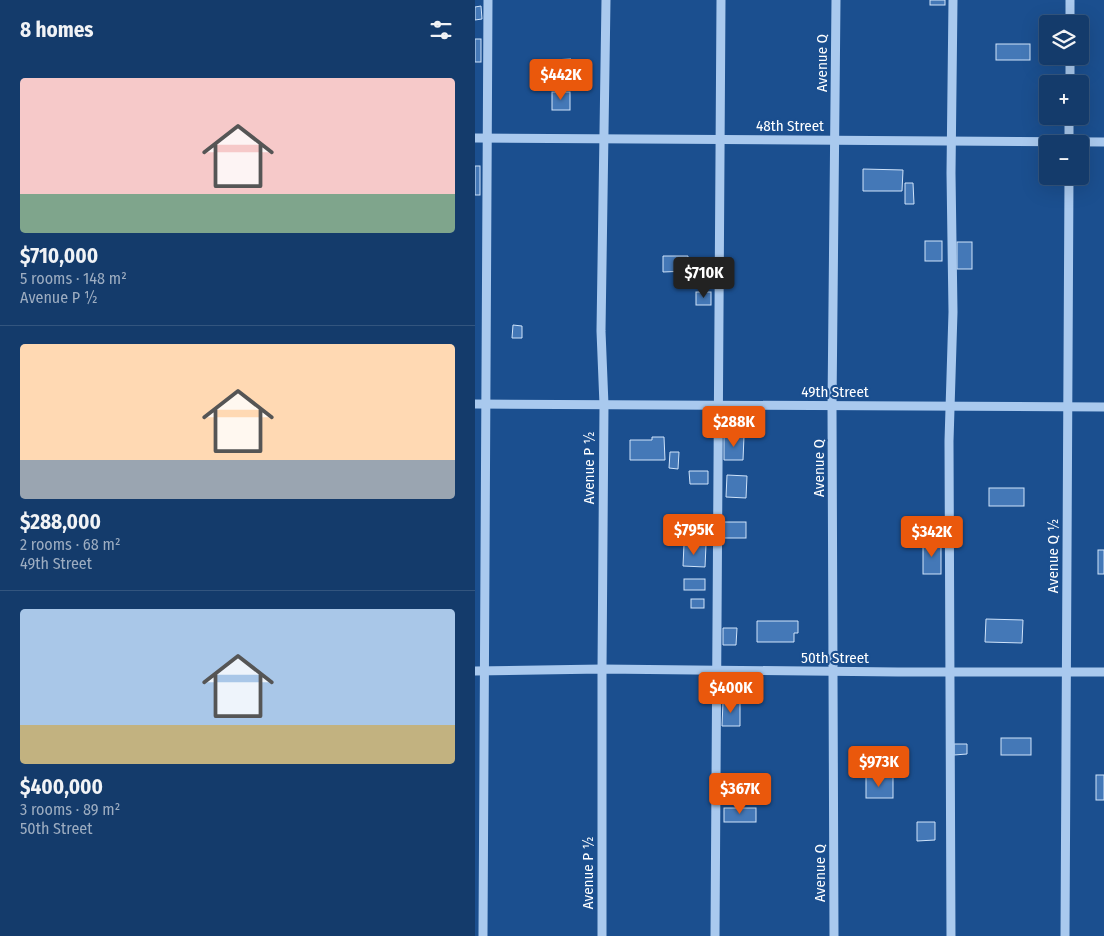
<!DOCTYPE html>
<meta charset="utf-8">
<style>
:root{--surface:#143b6b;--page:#1d4271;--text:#f1f3f6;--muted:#9dadc1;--line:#33557e;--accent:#ea580c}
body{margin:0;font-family:"Fira Sans Condensed",sans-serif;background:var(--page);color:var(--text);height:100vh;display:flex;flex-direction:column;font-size:19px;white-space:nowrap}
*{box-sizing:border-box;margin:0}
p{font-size:16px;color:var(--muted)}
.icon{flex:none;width:28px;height:28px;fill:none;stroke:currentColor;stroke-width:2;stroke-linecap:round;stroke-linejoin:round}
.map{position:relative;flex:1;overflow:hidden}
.side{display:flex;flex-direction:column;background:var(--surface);width:475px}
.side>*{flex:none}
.tools{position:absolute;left:564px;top:15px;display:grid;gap:10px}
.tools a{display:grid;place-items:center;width:50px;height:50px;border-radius:5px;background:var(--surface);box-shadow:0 5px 20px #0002,0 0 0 1px var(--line);font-size:25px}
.price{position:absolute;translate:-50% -42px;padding:0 11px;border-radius:5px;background:var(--accent);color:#fff;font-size:16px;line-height:32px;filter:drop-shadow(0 1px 2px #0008)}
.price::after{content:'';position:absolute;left:50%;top:30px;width:15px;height:11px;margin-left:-8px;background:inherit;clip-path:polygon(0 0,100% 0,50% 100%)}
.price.active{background:#222;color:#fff}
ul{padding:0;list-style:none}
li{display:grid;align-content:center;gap:10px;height:265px;padding:0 20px}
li+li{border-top:1px solid var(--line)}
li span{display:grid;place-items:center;height:155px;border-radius:5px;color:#555}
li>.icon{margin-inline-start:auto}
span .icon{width:90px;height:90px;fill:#fffc;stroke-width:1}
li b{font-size:21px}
h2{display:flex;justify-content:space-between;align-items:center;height:60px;padding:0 20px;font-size:21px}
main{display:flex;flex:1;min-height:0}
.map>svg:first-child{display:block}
.building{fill:#4478b7;stroke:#cfe3fa}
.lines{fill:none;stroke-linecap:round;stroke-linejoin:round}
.minor{stroke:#a9c9ee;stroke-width:9}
.labels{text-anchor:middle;stroke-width:4.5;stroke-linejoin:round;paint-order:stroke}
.street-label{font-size:15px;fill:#fff;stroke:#1b4f8f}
</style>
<main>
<section class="side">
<h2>8 homes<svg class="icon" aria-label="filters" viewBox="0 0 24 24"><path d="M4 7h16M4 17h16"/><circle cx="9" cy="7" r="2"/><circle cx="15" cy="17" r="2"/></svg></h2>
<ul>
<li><span style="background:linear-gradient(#f6c9c9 75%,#7fa58c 0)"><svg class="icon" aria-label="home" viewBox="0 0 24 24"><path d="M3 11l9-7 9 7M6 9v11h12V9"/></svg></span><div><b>$710,000</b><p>5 rooms · 148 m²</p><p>Avenue P ½</p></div></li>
<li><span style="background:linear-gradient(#ffd9b3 75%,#9aa5b1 0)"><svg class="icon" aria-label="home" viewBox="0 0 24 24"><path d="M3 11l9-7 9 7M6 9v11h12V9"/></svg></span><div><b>$288,000</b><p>2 rooms · 68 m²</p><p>49th Street</p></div></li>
<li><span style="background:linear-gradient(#a9c7e8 75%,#c2b280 0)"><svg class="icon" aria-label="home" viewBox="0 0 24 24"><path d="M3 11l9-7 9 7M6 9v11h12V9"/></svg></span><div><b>$400,000</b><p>3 rooms · 89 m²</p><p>50th Street</p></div></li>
</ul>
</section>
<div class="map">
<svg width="629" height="936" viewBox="0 0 629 936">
<rect width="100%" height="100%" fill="#1b4f8f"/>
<g class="building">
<rect x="455" y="0" width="15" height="5"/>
<polygon points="6,6 7,19 0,20 0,7"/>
<rect x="0" y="39" width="6" height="23"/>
<rect x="521" y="44" width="34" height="16"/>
<polygon points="96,59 96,78 77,78 77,60"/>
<rect x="77" y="92" width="18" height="18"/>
<rect x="0" y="166" width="5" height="29"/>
<polygon points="388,169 428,170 427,191 388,191"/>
<polygon points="430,183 438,183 439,204 430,204"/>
<rect x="450" y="241" width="17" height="20"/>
<rect x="482" y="242" width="15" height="27"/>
<polygon points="188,256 213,256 213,271 188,272"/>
<rect x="221" y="292" width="15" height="13"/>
<polygon points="38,325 47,326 47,338 37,338"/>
<polygon points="249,436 269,436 268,460 249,460"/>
<polygon points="177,437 189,437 190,460 155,460 155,440 177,440"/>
<polygon points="195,452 204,452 203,469 194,468"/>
<polygon points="214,471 233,471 233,484 215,484"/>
<polygon points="252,475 272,476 271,498 251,497"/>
<rect x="514" y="488" width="35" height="18"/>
<rect x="249" y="522" width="22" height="16"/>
<rect x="448" y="542" width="18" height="32"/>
<polygon points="209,544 231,545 230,567 208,566"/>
<rect x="623" y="550" width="6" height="24"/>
<rect x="209" y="579" width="21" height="11"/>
<rect x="216" y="599" width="13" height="9"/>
<polygon points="511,619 548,620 547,643 510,642"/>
<polygon points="282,621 323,621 323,633 319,633 319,642 282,642"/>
<polygon points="248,628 262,628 261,645 248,645"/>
<polygon points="248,702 265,703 265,726 247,726"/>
<rect x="526" y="738" width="30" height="17"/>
<polygon points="479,744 492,744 492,754 479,755"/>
<rect x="621" y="775" width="8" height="25"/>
<rect x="391" y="777" width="27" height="21"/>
<rect x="249" y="808" width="32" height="14"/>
<polygon points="442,822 460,822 460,840 442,841"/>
</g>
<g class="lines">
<g class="minor">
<polyline points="595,24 595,0"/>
<polyline points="595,84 595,56"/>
<polyline points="0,138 629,142"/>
<polyline points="594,144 594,116"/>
<polyline points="0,404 629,407"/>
<polyline points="0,671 127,669 423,672 629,672"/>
<polyline points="8,936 13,0"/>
<polyline points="127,936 127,669 129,405 126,331 131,0"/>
<polyline points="240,936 246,0"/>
<polyline points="359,936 357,406 361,0"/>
<polyline points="476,936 474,441 478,312 476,173 478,0"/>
<polyline points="590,936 594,176"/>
</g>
</g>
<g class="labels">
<g class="street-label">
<text transform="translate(347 63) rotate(-90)" y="5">Avenue Q</text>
<text x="315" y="131">48th Street</text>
<text x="360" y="397">49th Street</text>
<text transform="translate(114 468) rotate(-90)" y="5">Avenue P ½</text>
<text transform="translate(344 468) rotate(-90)" y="5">Avenue Q</text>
<text transform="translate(578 556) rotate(-90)" y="5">Avenue Q ½</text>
<text x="360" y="663">50th Street</text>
<text transform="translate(113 873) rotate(-90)" y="5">Avenue P ½</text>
<text transform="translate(345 873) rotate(-90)" y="5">Avenue Q</text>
</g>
</g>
</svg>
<div class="tools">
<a><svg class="icon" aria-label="layers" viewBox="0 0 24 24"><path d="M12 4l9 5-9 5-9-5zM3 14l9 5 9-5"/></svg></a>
<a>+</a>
<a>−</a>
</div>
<b class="price" style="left:86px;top:101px">$442K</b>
<b class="price active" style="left:229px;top:299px">$710K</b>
<b class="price" style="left:259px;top:448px">$288K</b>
<b class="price" style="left:219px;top:556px">$795K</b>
<b class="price" style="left:457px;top:558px">$342K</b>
<b class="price" style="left:256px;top:714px">$400K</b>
<b class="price" style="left:404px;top:788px">$973K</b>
<b class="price" style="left:265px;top:815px">$367K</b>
</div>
</main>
